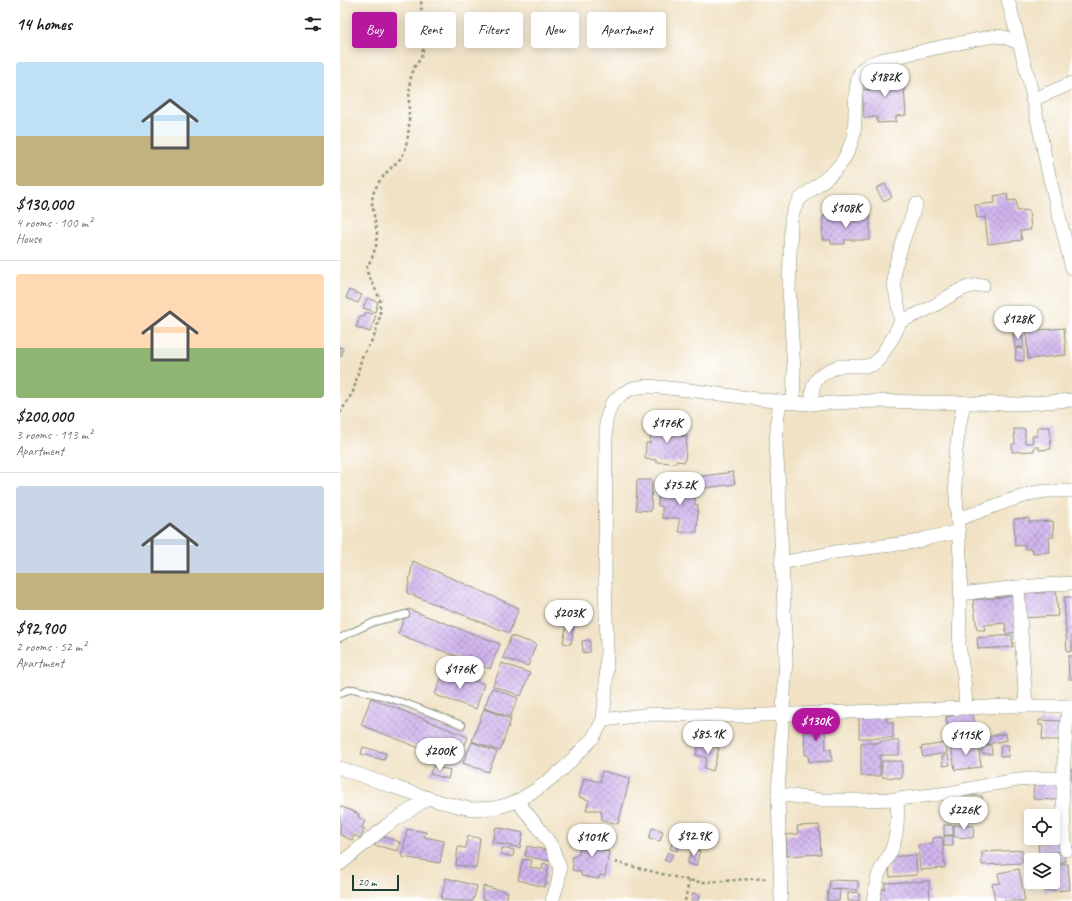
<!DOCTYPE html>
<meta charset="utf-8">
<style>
:root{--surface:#fff;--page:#f2f2f2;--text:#202124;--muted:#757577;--line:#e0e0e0;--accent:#b5179e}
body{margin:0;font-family:Caveat,sans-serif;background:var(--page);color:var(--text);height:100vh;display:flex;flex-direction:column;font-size:15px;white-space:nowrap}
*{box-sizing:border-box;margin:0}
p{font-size:13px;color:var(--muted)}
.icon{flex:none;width:22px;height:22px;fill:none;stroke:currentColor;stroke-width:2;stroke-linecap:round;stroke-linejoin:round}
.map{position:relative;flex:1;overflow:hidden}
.drawer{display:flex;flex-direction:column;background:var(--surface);width:340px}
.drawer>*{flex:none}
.banner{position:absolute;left:12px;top:12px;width:380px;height:36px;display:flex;gap:8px}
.controls{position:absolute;left:684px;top:809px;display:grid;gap:8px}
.controls a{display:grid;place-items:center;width:36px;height:36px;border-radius:4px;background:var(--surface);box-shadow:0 2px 10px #0003;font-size:20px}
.scale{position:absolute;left:12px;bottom:10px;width:47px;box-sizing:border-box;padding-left:4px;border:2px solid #1f3d34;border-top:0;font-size:11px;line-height:14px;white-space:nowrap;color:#1f3d34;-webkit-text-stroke:3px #fff;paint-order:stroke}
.price{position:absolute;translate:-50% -34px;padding:0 9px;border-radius:14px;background:#fff;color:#222;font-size:13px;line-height:26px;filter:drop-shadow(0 1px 2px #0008)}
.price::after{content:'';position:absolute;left:50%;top:24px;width:12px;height:9px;margin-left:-6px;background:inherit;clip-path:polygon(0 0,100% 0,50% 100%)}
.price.on{background:var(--accent);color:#fff}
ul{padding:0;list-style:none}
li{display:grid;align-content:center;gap:8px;height:212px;padding:0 16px}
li+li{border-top:1px solid var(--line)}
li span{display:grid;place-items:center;height:124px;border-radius:4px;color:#555}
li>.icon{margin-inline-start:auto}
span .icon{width:72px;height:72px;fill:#fffc;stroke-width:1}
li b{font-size:17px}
h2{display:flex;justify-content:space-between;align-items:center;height:48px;padding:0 16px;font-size:17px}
.tag{padding:0 14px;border-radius:4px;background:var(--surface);box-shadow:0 2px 10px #0003;font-size:14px;line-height:36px}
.tag.on{background:var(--accent);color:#fff}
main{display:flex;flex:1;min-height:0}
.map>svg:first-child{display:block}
.building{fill:url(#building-cross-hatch)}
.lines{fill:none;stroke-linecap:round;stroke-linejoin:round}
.lane-casing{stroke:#88907c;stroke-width:8}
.street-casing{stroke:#88907c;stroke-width:14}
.path{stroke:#88907c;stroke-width:2.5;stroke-dasharray:3 3;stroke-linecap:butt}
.lane{stroke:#fff;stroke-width:6}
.street{stroke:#fff;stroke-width:13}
</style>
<main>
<section class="drawer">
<h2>14 homes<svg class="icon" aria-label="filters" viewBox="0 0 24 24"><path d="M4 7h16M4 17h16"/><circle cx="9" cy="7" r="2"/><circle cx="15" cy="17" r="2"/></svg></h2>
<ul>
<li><span style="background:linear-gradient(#bfe0f5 60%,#c2b280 0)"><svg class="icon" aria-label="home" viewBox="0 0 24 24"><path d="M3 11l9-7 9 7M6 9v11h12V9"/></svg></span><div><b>$130,000</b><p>4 rooms · 100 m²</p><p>House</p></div></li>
<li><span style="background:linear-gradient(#ffd9b3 60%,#8fb573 0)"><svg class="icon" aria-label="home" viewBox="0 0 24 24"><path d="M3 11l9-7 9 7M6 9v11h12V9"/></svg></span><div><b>$200,000</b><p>3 rooms · 113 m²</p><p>Apartment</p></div></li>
<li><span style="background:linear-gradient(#c9d6e8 70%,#c2b280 0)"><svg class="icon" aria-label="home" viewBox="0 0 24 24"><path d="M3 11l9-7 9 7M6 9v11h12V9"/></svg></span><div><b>$92,900</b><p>2 rooms · 52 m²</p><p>Apartment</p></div></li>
</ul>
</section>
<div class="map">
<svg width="732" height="901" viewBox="0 0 732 901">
<defs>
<pattern id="building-cross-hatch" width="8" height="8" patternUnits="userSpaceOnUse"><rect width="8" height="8" fill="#d1b4ee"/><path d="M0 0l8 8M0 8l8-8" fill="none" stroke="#a994c2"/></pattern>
</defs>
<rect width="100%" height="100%" fill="#fff"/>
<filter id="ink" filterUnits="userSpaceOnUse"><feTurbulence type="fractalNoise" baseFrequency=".025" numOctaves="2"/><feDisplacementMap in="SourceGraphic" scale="8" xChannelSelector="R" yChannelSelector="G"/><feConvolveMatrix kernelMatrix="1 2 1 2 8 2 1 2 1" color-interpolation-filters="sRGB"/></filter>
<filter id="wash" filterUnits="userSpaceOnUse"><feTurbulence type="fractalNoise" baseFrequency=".012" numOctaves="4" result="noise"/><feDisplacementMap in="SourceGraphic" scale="16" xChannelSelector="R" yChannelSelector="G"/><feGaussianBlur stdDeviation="0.9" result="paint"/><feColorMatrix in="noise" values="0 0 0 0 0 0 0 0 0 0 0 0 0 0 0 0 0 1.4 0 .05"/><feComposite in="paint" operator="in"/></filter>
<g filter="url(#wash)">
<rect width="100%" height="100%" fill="#f1e2c5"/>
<g id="blocks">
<g class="building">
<polygon points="563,73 566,115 556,116 556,122 537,123 537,117 524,118 522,90 534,89 534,75"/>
<polygon points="545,184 552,197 543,201 536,188"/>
<polygon points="667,194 668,201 676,200 677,211 689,210 691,230 680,231 682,240 648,244 645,217 637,218 635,205 655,203 654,196"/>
<polygon points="483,216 530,216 530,240 505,240 505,244 491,244 491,240 482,240"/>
<polygon points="9,290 22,295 18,303 6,298"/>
<polygon points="27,298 38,302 35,312 23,308"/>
<polygon points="26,312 36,315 30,332 16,327 20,316 24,317"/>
<polygon points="724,328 726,355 688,359 686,331"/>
<polygon points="682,333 684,347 675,348 673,334"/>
<polygon points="0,347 3,348 2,356 0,356"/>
<polygon points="676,348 684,349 684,361 675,360"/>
<polygon points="314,424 342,425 341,436 347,436 345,462 336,461 336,463 316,462 316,460 305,459 306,443 310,443 311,432 314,432"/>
<polygon points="697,427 710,427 711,449 699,450 699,447 694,447 694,451 672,452 672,444 675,444 674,429 685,429 685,443 693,443 692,436 697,436"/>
<polygon points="393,472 395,484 358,489 356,477"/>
<polygon points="297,480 312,480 311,511 296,510"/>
<polygon points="319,485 355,486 355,505 358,505 357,532 339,532 339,518 322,518 322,506 318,506"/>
<polygon points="689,518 689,522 713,521 714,537 709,537 710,552 693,553 693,549 685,549 685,545 675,546 674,519"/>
<polygon points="73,561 179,608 169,633 67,593"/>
<polygon points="704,588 716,588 718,616 681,618 680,591 695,590 695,593 705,593"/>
<polygon points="672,596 676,632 666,634 665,623 644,625 645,630 637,630 633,600"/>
<polygon points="724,597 732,597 732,651 727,652"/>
<polygon points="68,609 160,644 150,669 58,634"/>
<polygon points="227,623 234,624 231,644 223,643"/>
<polygon points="672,635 673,647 638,649 637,638"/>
<polygon points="171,636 196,644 188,666 163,658"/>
<polygon points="250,640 250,652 243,653 242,641"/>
<polygon points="728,656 732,656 732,679 729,679"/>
<polygon points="162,663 190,673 181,696 153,686"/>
<polygon points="104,670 144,684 136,709 95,695"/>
<polygon points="152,688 178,698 170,717 144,708"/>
<polygon points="31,698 128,737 118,763 21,725"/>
<polygon points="144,709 171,719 160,751 132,741"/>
<polygon points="632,711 637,732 611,739 606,717"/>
<polygon points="519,714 546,717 546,722 553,722 553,738 519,738"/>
<polygon points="467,718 479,718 479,725 485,725 486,750 491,749 492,761 469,762 468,755 465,755 464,726 467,726"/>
<polygon points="699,720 721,721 720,740 702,740 703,725 699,725"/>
<polygon points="666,733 667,740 645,745 643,738"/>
<polygon points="541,741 559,741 559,755 540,755 540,776 521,776 521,743 541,743"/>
<polygon points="132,742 157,752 148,772 123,763"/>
<polygon points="638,742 641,767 615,770 611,746"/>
<polygon points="359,743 379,748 373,771 364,768 367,758 356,755"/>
<polygon points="605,743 607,753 583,757 581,747"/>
<polygon points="651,745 652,754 642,754 642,746"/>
<polygon points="661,745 669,745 668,757 660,756"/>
<polygon points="23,747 46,753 44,760 21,754"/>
<polygon points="608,755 610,765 603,766 602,756"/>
<polygon points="542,761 562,761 562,778 542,777"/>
<polygon points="93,766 110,770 108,779 90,774"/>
<polygon points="726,768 732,769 732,781 725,781"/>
<polygon points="262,771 290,778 278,824 262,820 261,810 246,810 249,800 239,797 244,778 260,782"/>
<polygon points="694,781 719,782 718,800 693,799"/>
<polygon points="619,796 642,796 643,806 619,806"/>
<polygon points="0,806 19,814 18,817 25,821 22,828 25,829 20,838 14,835 12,840 0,835"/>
<polygon points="619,807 628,807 629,818 619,819"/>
<polygon points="479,825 481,854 447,856 446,835 458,834 457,826"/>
<rect x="604" y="825" width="9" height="10"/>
<polygon points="614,825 634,826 633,838 614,837"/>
<polygon points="156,827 183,833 180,848 152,842"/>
<polygon points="312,828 323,831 320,841 309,839"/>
<polygon points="67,829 86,832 84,837 104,841 100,863 62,857"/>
<polygon points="344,834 362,840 358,850 340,845"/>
<polygon points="36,835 60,842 58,851 34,845"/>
<polygon points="249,835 265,838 262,850 269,852 265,876 260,875 259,879 241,876 241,872 232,870 233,865 232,857 239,854 241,841 247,842"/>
<polygon points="128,836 140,838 136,868 116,865 118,847 126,848"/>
<rect x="604" y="836" width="9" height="10"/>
<polygon points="602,837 605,868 580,870 578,845 593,843 593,838"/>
<polygon points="722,841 723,851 699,854 698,844"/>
<polygon points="332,843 339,845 337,851 330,849"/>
<polygon points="187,846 211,851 209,861 185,856"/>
<polygon points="162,848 174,850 173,857 161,854"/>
<polygon points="352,849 360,851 356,866 347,863"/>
<polygon points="682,850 682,863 642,865 642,852"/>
<polygon points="328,852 333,854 329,862 324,860"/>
<polygon points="716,854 724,854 725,862 716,863"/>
<polygon points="576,855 577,875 550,877 548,857"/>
<polygon points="710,855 711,860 702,860 701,856"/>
<polygon points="183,859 192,860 190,867 202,870 203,863 209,865 204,887 178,880"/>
<polygon points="720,864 728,864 730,890 704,891 704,882 713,882 713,868 720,868"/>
<polygon points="679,869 685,901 655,901 652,884 660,883 658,873"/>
<polygon points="106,878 137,886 133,901 112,901 101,899"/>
<polygon points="490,880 518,881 518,890 491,889 500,890 499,901 487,901 488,890 489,890"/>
<polygon points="589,881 590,901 539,901 538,889 545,889 545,883"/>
<polygon points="143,886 168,892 166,901 152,901 142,899"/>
<polygon points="519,892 519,901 508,901 508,893"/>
<polygon points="353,893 360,895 358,901 351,901"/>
</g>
</g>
</g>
<g filter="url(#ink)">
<use href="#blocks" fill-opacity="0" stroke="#88907c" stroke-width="1"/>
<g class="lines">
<defs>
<g id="lane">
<polyline points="0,638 12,632 34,622 66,614"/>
<polyline points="0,694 5,691 13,689 38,695 68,704 122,725"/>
</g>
<g id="street">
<polyline points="668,0 689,80 708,171 732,268"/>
<polyline points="692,100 732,83"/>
<path d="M561 321C571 317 582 312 592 307 609 297 622 285 643 285"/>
<polyline points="441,402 438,413 436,444 439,488 446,659 438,794 441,901"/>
<path d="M453 402 454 371 449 290 451 221C452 212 455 206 460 199 476 185 497 174 506 155 509 149 513 139 514 132 516 118 513 79 522 70 533 59 551 58 565 55 594 48 624 42 654 36L664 37 679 43"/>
<polyline points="624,402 619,428 614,467 621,571 619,645 624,678 626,708"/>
<polyline points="471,404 473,387 475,382 481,375 490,370 499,366 526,366 532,365 539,359 553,337 561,321 554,284 555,267 563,241 576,204"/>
<polyline points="617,519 633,514 665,502 693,493 707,491 732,491"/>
<polyline points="441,563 495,552 575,542 587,538 618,532"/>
<polyline points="678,587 686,706"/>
<polyline points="620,594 678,587 732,583"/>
<polyline points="263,720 312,714 396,716 626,708 666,706 732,706"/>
<polyline points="0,768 51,786 101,802 131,809 153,808 166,805 177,801 199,788 224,768 253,738 263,720 266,688 267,649 265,582 266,421 271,405 276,399 283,393 293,388 308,386 348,390 441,402 471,404 534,401 680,404 732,400"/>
<polyline points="438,794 481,800 523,800 557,799 609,793 647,785 678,780 706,778 723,778"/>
<polyline points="177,801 199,828 212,847 220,868 218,883 212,901"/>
<path d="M726 850C720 802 724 754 728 706"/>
<polyline points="0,864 46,826 88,798"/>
<path d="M533 901C535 891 536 880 540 871 544 863 549 856 552 849 558 832 558 816 557 799"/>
</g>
</defs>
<use href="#lane" class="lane-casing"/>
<use href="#street" class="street-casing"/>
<g class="path">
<polyline points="0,413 13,392 16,381 20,364 22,357 34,337 40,316 40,299 27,272 27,267 32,258 36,246 37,234 32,203 33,194 38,183 47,172 62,157 65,150 68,136 69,126 69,101 70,80 75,66 81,58 85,42 82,19 81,0"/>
<path d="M275 862C291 866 306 870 322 874 335 877 348 881 362 882 384 882 405 878 427 879"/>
<polyline points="345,901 349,880"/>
</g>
<use href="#lane" class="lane"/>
<use href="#street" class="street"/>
</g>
</g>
</svg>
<div class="controls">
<a><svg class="icon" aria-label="locate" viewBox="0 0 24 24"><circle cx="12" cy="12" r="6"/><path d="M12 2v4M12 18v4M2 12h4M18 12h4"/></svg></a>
<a><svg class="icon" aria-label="layers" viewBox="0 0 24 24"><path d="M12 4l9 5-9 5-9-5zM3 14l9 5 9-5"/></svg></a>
</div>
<div class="scale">20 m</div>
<b class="price" style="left:545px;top:98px">$182K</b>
<b class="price" style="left:506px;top:229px">$108K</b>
<b class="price" style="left:678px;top:340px">$128K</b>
<b class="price" style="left:327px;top:444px">$176K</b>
<b class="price" style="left:340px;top:506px">$75.2K</b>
<b class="price" style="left:229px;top:634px">$203K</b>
<b class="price" style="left:120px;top:690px">$176K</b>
<b class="price on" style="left:476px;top:742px">$130K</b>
<b class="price" style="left:368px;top:755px">$85.1K</b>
<b class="price" style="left:626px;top:756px">$115K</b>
<b class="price" style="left:100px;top:772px">$200K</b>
<b class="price" style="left:624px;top:831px">$226K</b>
<b class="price" style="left:354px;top:857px">$92.9K</b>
<b class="price" style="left:252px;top:858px">$101K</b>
<div class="banner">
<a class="tag on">Buy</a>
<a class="tag">Rent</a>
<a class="tag">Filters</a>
<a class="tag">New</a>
<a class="tag">Apartment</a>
</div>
</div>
</main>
